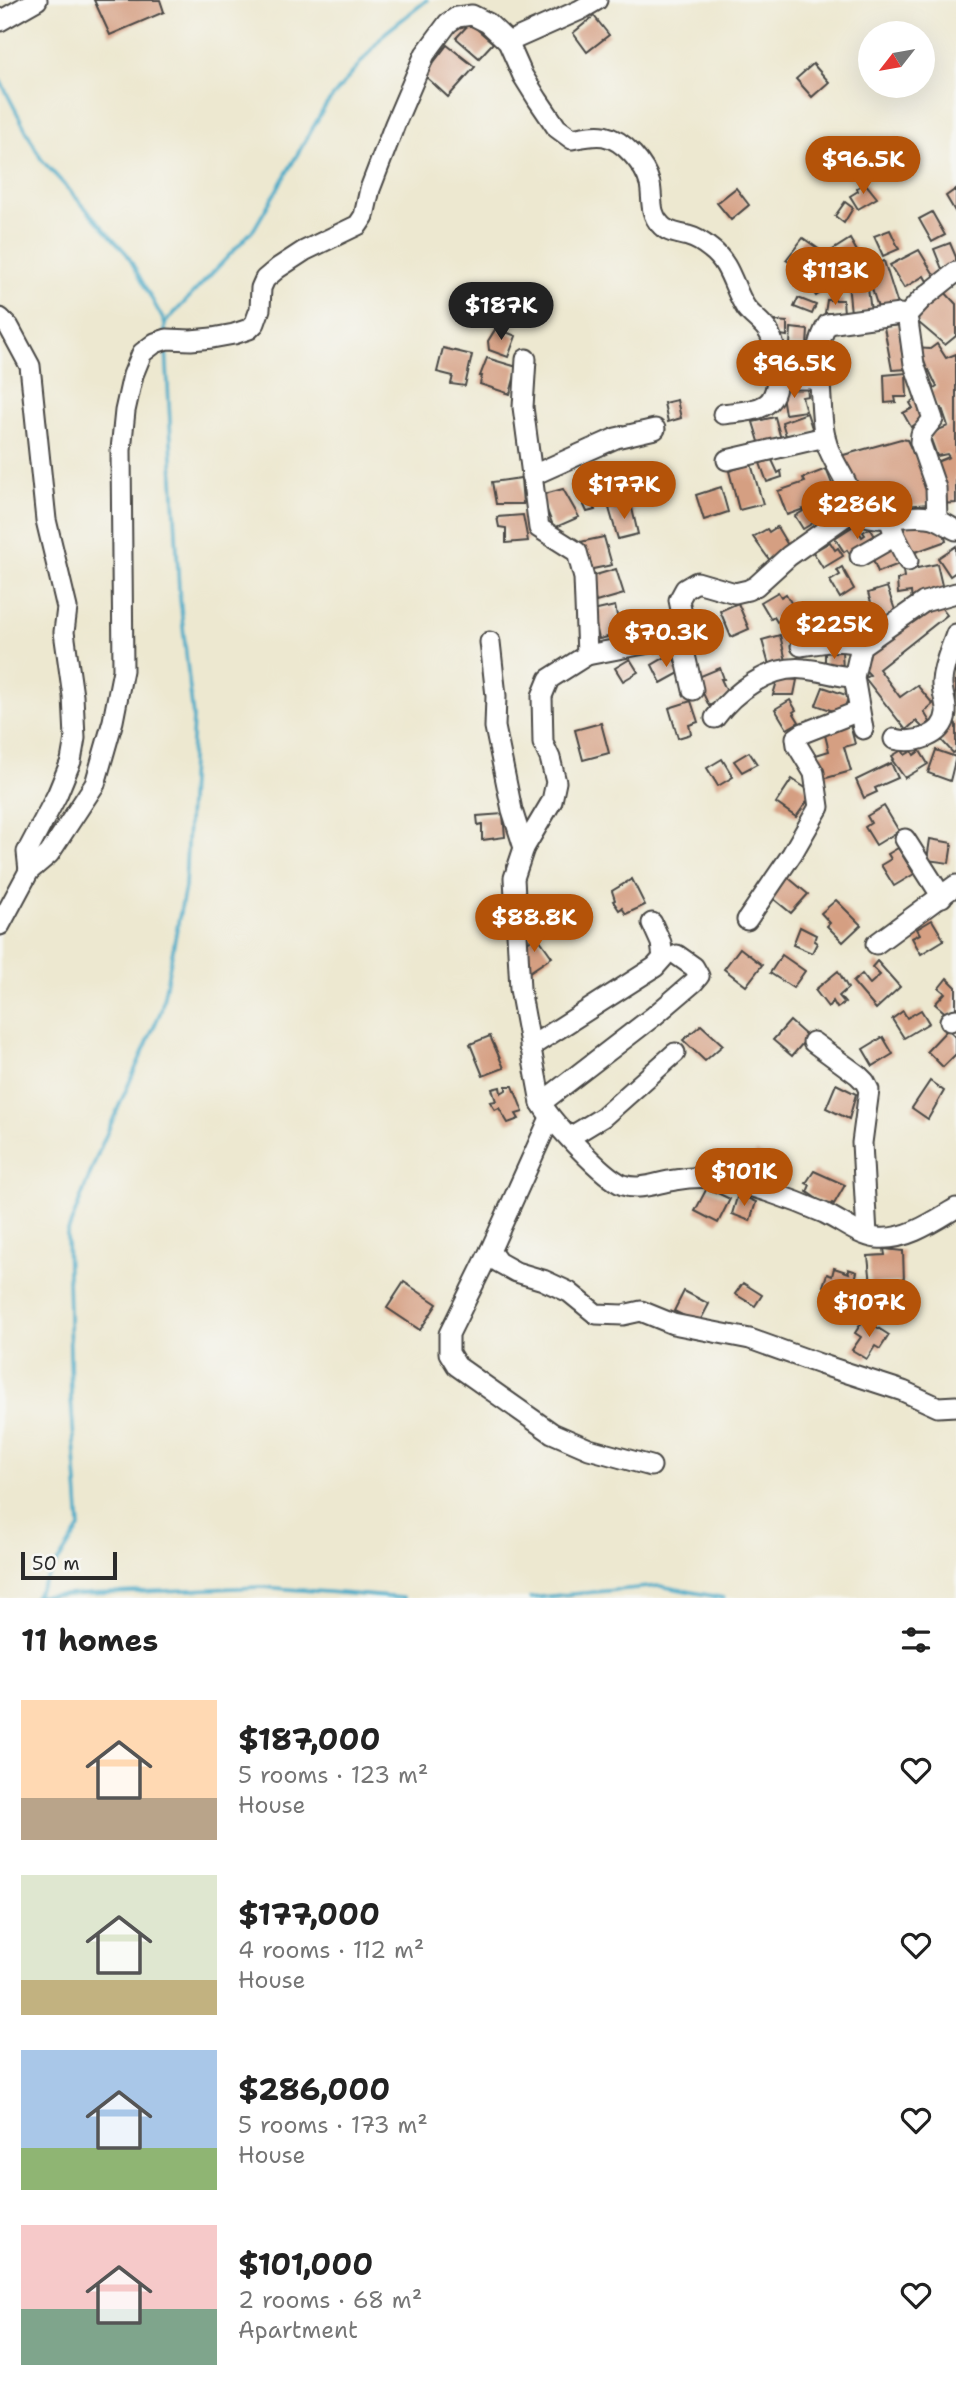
<!DOCTYPE html>
<meta charset="utf-8">
<style>
:root{--surface:#fff;--page:#f2f2f2;--text:#222;--muted:#767676;--accent:#b45309}
body{margin:0;font-family:"Shantell Sans",sans-serif;background:var(--page);color:var(--text);height:100vh;display:flex;flex-direction:column;font-size:26px;white-space:nowrap}
*{box-sizing:border-box;margin:0}
p{font-size:23px;color:var(--muted)}
.icon{flex:none;width:38px;height:38px;fill:none;stroke:currentColor;stroke-width:2;stroke-linecap:round;stroke-linejoin:round}
.map{position:relative;height:1598px;overflow:hidden}
.sheet{display:flex;flex-direction:column;background:var(--surface);flex:1}
.sheet>*{flex:none}
.needle{width:46px;rotate:239deg}
.buttons{position:absolute;left:858px;top:21px;display:grid;gap:14px}
.buttons a{display:grid;place-items:center;width:77px;height:77px;border-radius:50%;background:var(--surface);box-shadow:0 7px 28px #0002;font-size:35px}
.scale{position:absolute;left:21px;bottom:18px;width:96px;box-sizing:border-box;padding-left:7px;border:4px solid #2b2b2b;border-top:0;font-size:19px;line-height:24px;white-space:nowrap;color:#2b2b2b;-webkit-text-stroke:5px #f6f6f2;paint-order:stroke}
.price{position:absolute;translate:-50% -60px;padding:0 16px;border-radius:24px;background:var(--accent);color:#fff;font-size:23px;line-height:46px;filter:drop-shadow(0 2px 4px #0008)}
.price::after{content:'';position:absolute;left:50%;top:42px;width:21px;height:16px;margin-left:-10px;background:inherit;clip-path:polygon(0 0,100% 0,50% 100%)}
.price.selected{background:#222;color:#fff}
ul{padding:0;list-style:none}
li{display:flex;align-items:center;gap:21px;height:175px;padding:0 21px}
li span{display:grid;place-items:center;flex:none;width:196px;height:140px;border-radius:0px;color:#555}
li>.icon{margin-inline-start:auto}
span .icon{width:84px;height:84px;fill:#fffc;stroke-width:1}
li b{font-size:30px}
h2{display:flex;justify-content:space-between;align-items:center;height:84px;padding:0 21px;font-size:30px}
.map>svg:first-child{display:block}
.lines{fill:none;stroke-linecap:round;stroke-linejoin:round}
.stream{stroke:#48aac7;stroke-width:3.5}
.building{fill:#d59f82}
.minor-casing{stroke:#484744;stroke-width:23}
.minor{stroke:#fff;stroke-width:19}
</style>
<div class="map">
<svg width="956" height="1598" viewBox="0 0 956 1598">
<rect width="100%" height="100%" fill="#f6f6f2"/>
<filter id="ink" filterUnits="userSpaceOnUse"><feTurbulence type="fractalNoise" baseFrequency=".0143" numOctaves="2"/><feDisplacementMap in="SourceGraphic" scale="14" xChannelSelector="R" yChannelSelector="G"/><feConvolveMatrix kernelMatrix="1 2 1 2 8 2 1 2 1" color-interpolation-filters="sRGB"/></filter>
<filter id="wash" filterUnits="userSpaceOnUse"><feTurbulence type="fractalNoise" baseFrequency=".00686" numOctaves="4" result="noise"/><feDisplacementMap in="SourceGraphic" scale="28" xChannelSelector="R" yChannelSelector="G"/><feGaussianBlur stdDeviation="1.57" result="paint"/><feColorMatrix in="noise" values="0 0 0 0 0 0 0 0 0 0 0 0 0 0 0 0 0 1.4 0 .05"/><feComposite in="paint" operator="in"/></filter>
<g filter="url(#wash)">
<rect width="100%" height="100%" fill="#ede8d0"/>
<g class="lines">
<g class="stream">
<polyline points="0,80 41,159 127,254 165,323 165,333"/>
<polyline points="165,323 254,229 326,105 385,33 427,0"/>
<polyline points="37,1596 262,1587 404,1598"/>
<polyline points="34,1598 80,1528 71,1397 67,1234 99,1151 161,1011 185,887 193,717 179,590 166,347"/>
<polyline points="530,1598 660,1586 724,1598"/>
</g>
</g>
<g id="blocks">
<g class="building">
<polygon points="94,0 160,0 164,12 110,35"/>
<polygon points="594,16 609,35 587,52 573,33"/>
<polygon points="470,23 493,43 479,58 456,38"/>
<polygon points="447,45 475,67 448,97 424,75"/>
<polygon points="813,64 829,82 812,97 796,79"/>
<polygon points="865,183 877,198 858,209 850,196 858,191 857,188"/>
<polygon points="736,188 749,205 731,220 717,203"/>
<polygon points="956,189 956,213 946,196"/>
<polygon points="845,202 853,208 844,223 835,216"/>
<polygon points="932,212 945,235 932,242 919,219"/>
<polygon points="890,230 899,249 883,256 874,236"/>
<polygon points="803,238 820,250 802,271 786,260"/>
<polygon points="850,239 858,253 839,264 831,251"/>
<polygon points="950,243 956,257 956,269 944,274 934,249"/>
<polygon points="919,250 936,278 928,283 924,276 904,288 890,265"/>
<polygon points="884,261 899,308 882,320 865,267"/>
<polygon points="822,270 832,284 816,296 806,281"/>
<polygon points="867,281 871,311 851,313 848,283"/>
<polygon points="941,288 956,304 956,336 945,345 913,318"/>
<polygon points="798,298 816,305 812,314 794,307"/>
<polygon points="827,300 843,300 844,313 825,313"/>
<polygon points="775,321 787,322 787,336 774,334"/>
<polygon points="899,325 902,353 907,352 908,369 892,370 884,327"/>
<polygon points="496,328 516,336 508,357 489,350 488,341"/>
<polygon points="791,328 808,330 807,346 790,345"/>
<polygon points="937,344 946,358 956,354 956,503 938,504 929,465 949,457 947,454 937,456 929,434 948,426 942,408 939,408 930,392 937,387 929,370 921,372 915,348 930,349"/>
<polygon points="443,348 472,355 465,386 451,384 453,376 437,372"/>
<polygon points="487,358 517,367 510,394 480,384 482,376 480,376"/>
<polygon points="906,373 907,397 895,397 896,402 885,403 884,375"/>
<polygon points="807,387 808,396 802,397 806,411 785,414 781,389"/>
<polygon points="923,394 934,413 911,427 903,413 913,408 910,403"/>
<polygon points="677,400 681,418 668,422 664,403"/>
<polygon points="807,413 813,431 787,439 782,422"/>
<polygon points="775,417 782,443 761,448 753,422"/>
<polygon points="901,439 907,440 931,489 928,504 883,508 863,505 840,456"/>
<polygon points="772,460 778,473 781,471 782,477 767,482 760,463"/>
<polygon points="751,464 763,504 739,510 729,471"/>
<polygon points="826,469 840,504 819,511 823,517 803,529 795,516 812,506 787,515 778,491 805,482 803,478"/>
<polygon points="521,478 523,504 496,504 492,482"/>
<polygon points="603,480 611,500 594,506 595,510 587,512 576,487"/>
<polygon points="721,487 728,512 704,520 696,495"/>
<polygon points="563,489 579,517 554,528 541,495"/>
<polygon points="631,504 638,534 618,539 609,508"/>
<polygon points="523,515 528,541 506,543 506,528 499,527 497,517"/>
<polygon points="921,521 943,528 946,541 910,554 902,527"/>
<polygon points="855,525 862,537 865,535 863,532 870,528 879,543 853,559 847,550 844,552 835,538"/>
<polygon points="777,527 789,547 771,562 753,537 767,529 769,532"/>
<polygon points="604,537 612,565 588,570 580,542"/>
<polygon points="830,542 835,550 838,548 843,556 823,568 813,552"/>
<polygon points="894,542 902,563 878,572 870,552"/>
<polygon points="956,546 956,572 950,576 938,558"/>
<polygon points="937,564 944,594 912,602 911,592 898,594 897,580 904,577 903,571"/>
<polygon points="842,567 854,589 840,598 830,581 840,575 837,570"/>
<polygon points="616,569 624,594 596,602 589,577"/>
<polygon points="887,587 896,613 876,619 868,593"/>
<polygon points="778,592 781,597 786,594 794,608 790,610 792,613 777,622 774,617 771,619 761,602"/>
<polygon points="937,602 947,615 879,669 900,697 917,685 933,704 924,712 930,722 923,728 916,721 906,730 865,678 870,675 858,662 922,607"/>
<polygon points="738,603 749,629 731,637 720,611"/>
<polygon points="615,606 621,634 599,639 593,611"/>
<polygon points="862,606 874,625 858,634 847,615"/>
<polygon points="780,635 786,661 769,665 762,640"/>
<polygon points="842,651 843,671 825,668 825,652"/>
<polygon points="671,654 681,672 661,683 652,665"/>
<polygon points="630,659 638,672 623,681 615,668"/>
<polygon points="720,668 724,679 721,679 729,696 709,706 696,678"/>
<polygon points="956,671 956,700 942,682"/>
<polygon points="778,678 797,680 794,695 773,695"/>
<polygon points="823,687 849,696 842,714 816,705"/>
<polygon points="790,700 796,710 793,712 799,722 787,729 775,709"/>
<polygon points="691,701 698,722 689,725 691,734 678,738 669,708"/>
<polygon points="848,717 855,744 844,747 851,771 823,779 816,755 829,751 822,723"/>
<polygon points="954,721 956,724 956,751 953,753 937,735"/>
<polygon points="601,723 609,753 583,760 575,730"/>
<polygon points="902,750 905,755 912,751 914,755 920,751 928,764 905,778 892,760 894,759 892,756"/>
<polygon points="936,750 956,757 950,781 928,773"/>
<polygon points="749,752 757,764 742,772 734,761"/>
<polygon points="722,759 733,777 718,786 707,768"/>
<polygon points="891,763 898,778 875,788 877,792 864,798 856,780"/>
<polygon points="792,779 813,793 796,817 776,803"/>
<polygon points="884,806 899,831 876,845 865,827 871,823 867,816"/>
<polygon points="503,814 505,837 482,840 482,824 478,825 477,816"/>
<polygon points="930,839 952,843 949,863 927,860"/>
<polygon points="898,848 914,874 894,886 881,865 891,859 888,854"/>
<polygon points="785,875 808,894 791,913 769,895"/>
<polygon points="632,879 645,905 626,914 622,908 619,910 613,901 615,900 612,891"/>
<polygon points="836,900 861,925 843,942 827,926 830,923 821,913"/>
<polygon points="932,920 944,940 921,954 912,938 920,934 917,929"/>
<polygon points="800,927 816,935 814,941 817,943 812,953 793,945"/>
<polygon points="537,936 552,957 528,973 519,947"/>
<polygon points="740,948 762,965 746,986 724,969"/>
<polygon points="782,955 805,971 793,988 770,973"/>
<polygon points="877,961 900,987 876,1009 853,982 862,974 870,984 880,975 872,967"/>
<polygon points="838,971 848,988 839,996 845,1003 837,1008 833,1001 828,1007 815,990"/>
<polygon points="947,978 956,987 956,1008 949,1016 935,1004 945,993 939,988"/>
<polygon points="921,1010 929,1023 904,1038 892,1019 903,1011 907,1018"/>
<polygon points="790,1021 808,1037 792,1056 773,1040"/>
<polygon points="701,1025 723,1045 705,1061 683,1040"/>
<polygon points="948,1029 956,1037 956,1054 943,1067 927,1051"/>
<polygon points="490,1036 504,1068 483,1076 470,1044"/>
<polygon points="883,1037 893,1054 873,1066 863,1049"/>
<polygon points="930,1081 944,1091 928,1119 912,1108"/>
<polygon points="836,1084 856,1094 849,1119 826,1108"/>
<polygon points="506,1086 513,1086 523,1112 516,1114 519,1119 508,1123 499,1108 495,1110 490,1102 496,1101 492,1089 500,1087 501,1093 506,1090"/>
<polygon points="756,1152 783,1165 773,1186 746,1173"/>
<polygon points="814,1171 845,1185 834,1204 832,1203 829,1207 807,1192 810,1185 806,1183"/>
<polygon points="707,1188 730,1199 718,1223 695,1211"/>
<polygon points="738,1194 756,1202 750,1221 732,1214"/>
<polygon points="884,1249 903,1251 904,1282 871,1284 868,1256 885,1255"/>
<polygon points="834,1268 849,1273 848,1269 857,1272 853,1288 857,1288 854,1301 845,1297 848,1294 836,1294 836,1289 823,1286 827,1274 832,1276"/>
<polygon points="404,1282 437,1304 420,1330 387,1308"/>
<polygon points="743,1283 762,1295 755,1306 735,1294"/>
<polygon points="684,1291 709,1304 699,1323 674,1311"/>
<polygon points="864,1319 889,1335 880,1349 875,1346 867,1359 852,1350 861,1337 855,1333"/>
</g>
</g>
</g>
<g filter="url(#ink)">
<use href="#blocks" fill-opacity="0" stroke="#484744" stroke-width="2"/>
<g class="lines">
<defs>
<g id="minor">
<polyline points="0,21 37,0"/>
<polyline points="508,42 580,10 597,0"/>
<path d="M905 317 900 314 828 324C818 338 813 370 820 385 822 406 821 430 829 450 839 473 850 482 854 510 877 528 912 510 936 519 943 522 950 527 956 530"/>
<polyline points="905,317 908,321 914,364 933,419 921,434 920,442 936,488 937,519"/>
<polyline points="905,317 922,299 956,272"/>
<polyline points="0,318 9,327 30,366 46,520 67,608 64,632 73,696 75,738 71,761 57,795 27,852 29,871"/>
<polyline points="526,359 523,407 539,528 577,552 584,578 587,655"/>
<polyline points="777,379 817,379"/>
<polyline points="727,460 825,437"/>
<polyline points="531,476 616,438 655,429"/>
<path d="M854 510 789 556 756 586 748 590 735 593 697 582 685 589 679 600 684 624 670 639 587 655 549 679 542 696 543 743 550 758 556 782 552 801 524 848 514 878 520 989 541 1103C552 1122 603 1177 623 1185 641 1191 658 1182 675 1180 686 1178 701 1177 713 1178 745 1182 794 1200 824 1213 841 1221 859 1236 877 1238 905 1241 933 1222 956 1208"/>
<polyline points="889,518 895,536 908,561"/>
<polyline points="860,556 895,536"/>
<polyline points="679,629 693,690"/>
<polyline points="490,642 496,696 495,727 512,810 524,848"/>
<path d="M801 646C818 644 845 637 861 646"/>
<path d="M715 718C734 692 770 665 804 669 822 670 836 677 854 677"/>
<polyline points="863,729 854,677 861,646 924,602 956,593"/>
<path d="M894 739C914 744 944 737 946 713 947 702 941 692 942 681 943 665 951 649 956 634"/>
<polyline points="905,839 942,897"/>
<polyline points="747,920 792,854 819,807 814,773 797,745 796,738 803,733 859,711"/>
<path d="M0 925 29 871 49 854 95 784 113 721 123 670 121 450 125 411 133 375 142 353 155 343 167 339 191 340 212 338 234 334 249 329 255 323 260 309 261 288 265 279 278 268 304 251 358 225 364 216 370 189 395 124 425 54 448 23 457 17 472 15 488 23 508 42 523 76 538 100 557 128 572 139C582 137 594 134 604 136 624 140 645 165 650 184 653 199 649 212 660 224 667 233 678 233 688 236 696 238 705 244 711 249 731 264 733 288 746 308 752 316 762 322 768 331 778 347 784 394 765 405 754 412 736 412 723 414"/>
<polyline points="876,944 956,885"/>
<polyline points="950,1021 956,1019"/>
<polyline points="813,1042 858,1075 865,1082 869,1090 862,1143 867,1235"/>
<polyline points="530,1047 655,967 663,958 661,943 652,923"/>
<polyline points="541,1103 654,1016 694,982 699,976 694,967 677,955"/>
<polyline points="550,1118 490,1251 449,1334 449,1353 457,1366 552,1433 589,1449 651,1466"/>
<polyline points="570,1137 603,1117 675,1053"/>
<polyline points="490,1251 498,1262 516,1272 543,1280 569,1292 596,1314 623,1315 641,1311 673,1324 750,1339 820,1364 903,1391 938,1407 956,1406"/>
</g>
</defs>
<use href="#minor" class="minor-casing"/>
<use href="#minor" class="minor"/>
</g>
</g>
</svg>
<div class="buttons">
<a><svg class="needle" viewBox="-14 -14 28 28"><path d="M0-13l5 13h-10z" fill="#e53935"/><path d="M0 13l5-13h-10z" fill="#767676"/></svg></a>
</div>
<div class="scale">50 m</div>
<b class="price" style="left:863px;top:196px">$96.5K</b>
<b class="price" style="left:835px;top:307px">$113K</b>
<b class="price selected" style="left:501px;top:342px">$187K</b>
<b class="price" style="left:794px;top:400px">$96.5K</b>
<b class="price" style="left:624px;top:521px">$177K</b>
<b class="price" style="left:857px;top:541px">$286K</b>
<b class="price" style="left:834px;top:661px">$225K</b>
<b class="price" style="left:666px;top:669px">$70.3K</b>
<b class="price" style="left:534px;top:954px">$88.8K</b>
<b class="price" style="left:744px;top:1208px">$101K</b>
<b class="price" style="left:869px;top:1339px">$107K</b>
</div>
<section class="sheet">
<h2>11 homes<svg class="icon" aria-label="filters" viewBox="0 0 24 24"><path d="M4 7h16M4 17h16"/><circle cx="9" cy="7" r="2"/><circle cx="15" cy="17" r="2"/></svg></h2>
<ul>
<li><span style="background:linear-gradient(#ffd9b3 70%,#b9a48a 0)"><svg class="icon" aria-label="home" viewBox="0 0 24 24"><path d="M3 11l9-7 9 7M6 9v11h12V9"/></svg></span><div><b>$187,000</b><p>5 rooms · 123 m²</p><p>House</p></div><svg class="icon" aria-label="heart" viewBox="0 0 24 24"><path d="M12 20l-8-8c-3-5 5-10 8-4 3-6 11-1 8 4z"/></svg></li>
<li><span style="background:linear-gradient(#dfe7d0 75%,#c2b280 0)"><svg class="icon" aria-label="home" viewBox="0 0 24 24"><path d="M3 11l9-7 9 7M6 9v11h12V9"/></svg></span><div><b>$177,000</b><p>4 rooms · 112 m²</p><p>House</p></div><svg class="icon" aria-label="heart" viewBox="0 0 24 24"><path d="M12 20l-8-8c-3-5 5-10 8-4 3-6 11-1 8 4z"/></svg></li>
<li><span style="background:linear-gradient(#a9c7e8 70%,#8fb573 0)"><svg class="icon" aria-label="home" viewBox="0 0 24 24"><path d="M3 11l9-7 9 7M6 9v11h12V9"/></svg></span><div><b>$286,000</b><p>5 rooms · 173 m²</p><p>House</p></div><svg class="icon" aria-label="heart" viewBox="0 0 24 24"><path d="M12 20l-8-8c-3-5 5-10 8-4 3-6 11-1 8 4z"/></svg></li>
<li><span style="background:linear-gradient(#f6c9c9 60%,#7fa58c 0)"><svg class="icon" aria-label="home" viewBox="0 0 24 24"><path d="M3 11l9-7 9 7M6 9v11h12V9"/></svg></span><div><b>$101,000</b><p>2 rooms · 68 m²</p><p>Apartment</p></div><svg class="icon" aria-label="heart" viewBox="0 0 24 24"><path d="M12 20l-8-8c-3-5 5-10 8-4 3-6 11-1 8 4z"/></svg></li>
</ul>
</section>
